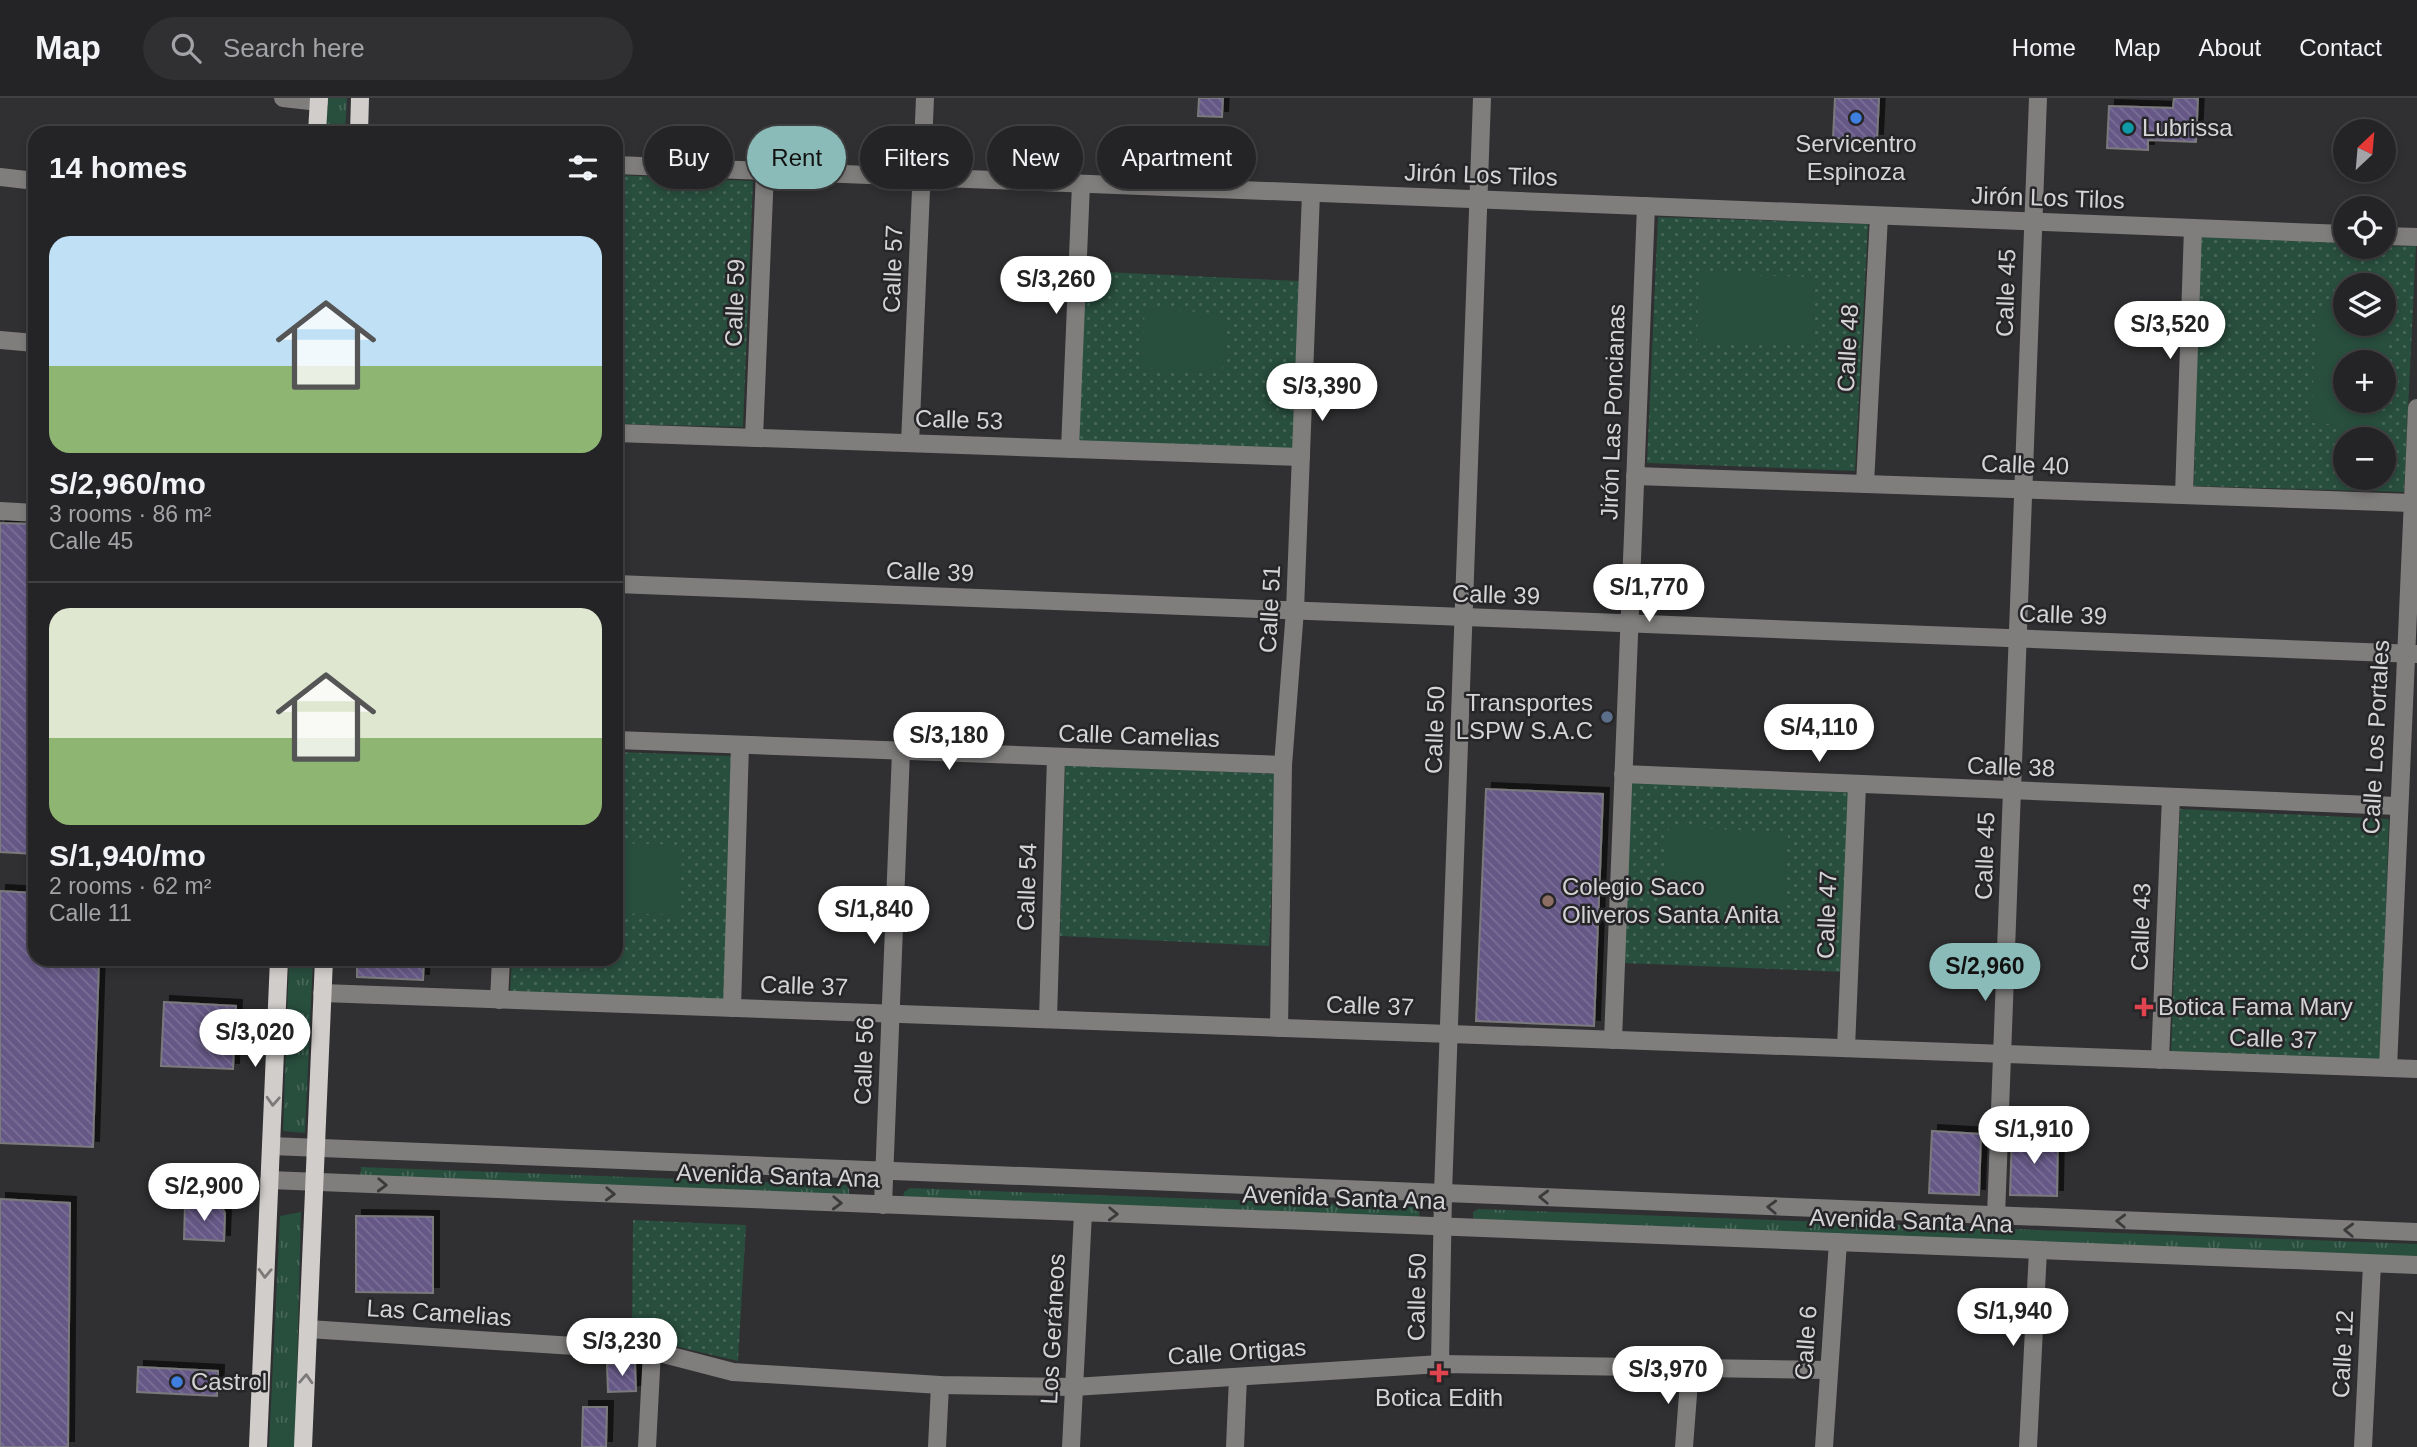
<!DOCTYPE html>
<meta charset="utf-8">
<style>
:root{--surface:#242325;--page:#302f32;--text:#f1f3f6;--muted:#a3a4a7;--line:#414042;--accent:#8bbbb9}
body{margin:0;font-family:Helvetica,sans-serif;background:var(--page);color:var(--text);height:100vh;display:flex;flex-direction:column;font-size:26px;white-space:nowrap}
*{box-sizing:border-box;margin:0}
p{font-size:23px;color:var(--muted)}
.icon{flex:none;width:38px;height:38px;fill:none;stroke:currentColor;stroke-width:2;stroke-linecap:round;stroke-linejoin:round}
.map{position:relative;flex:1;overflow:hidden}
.sheet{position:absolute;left:28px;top:28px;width:595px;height:840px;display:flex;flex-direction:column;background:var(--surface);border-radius:21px;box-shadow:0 4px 10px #0003,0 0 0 2px var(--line)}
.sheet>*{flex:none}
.banner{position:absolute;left:644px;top:28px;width:665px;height:63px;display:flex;gap:14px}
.needle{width:46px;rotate:26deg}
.buttons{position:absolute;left:2333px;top:21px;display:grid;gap:14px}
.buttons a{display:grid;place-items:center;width:63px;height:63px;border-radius:50%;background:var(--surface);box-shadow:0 4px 10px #0003,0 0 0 2px var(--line);font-size:35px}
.price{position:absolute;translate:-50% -60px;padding:0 16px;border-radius:24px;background:#fff;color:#222;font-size:23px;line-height:46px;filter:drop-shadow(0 2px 4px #0008)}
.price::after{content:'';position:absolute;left:50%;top:42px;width:21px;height:16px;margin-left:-10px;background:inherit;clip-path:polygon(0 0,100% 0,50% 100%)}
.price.selected{background:var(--accent);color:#111}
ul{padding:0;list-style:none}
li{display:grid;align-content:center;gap:14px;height:371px;padding:0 21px}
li+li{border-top:2px solid var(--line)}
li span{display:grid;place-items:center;height:217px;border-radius:21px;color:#555}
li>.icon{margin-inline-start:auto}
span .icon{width:126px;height:126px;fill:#fffc;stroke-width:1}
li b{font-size:30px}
h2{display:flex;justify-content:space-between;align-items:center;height:84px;padding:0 21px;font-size:30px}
.tag{padding:0 24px;border-radius:32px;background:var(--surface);box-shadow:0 4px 10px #0003,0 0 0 2px var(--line);font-size:24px;line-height:63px}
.tag.selected{background:var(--accent);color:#111}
header{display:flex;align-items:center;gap:42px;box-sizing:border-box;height:98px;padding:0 35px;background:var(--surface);border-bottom:2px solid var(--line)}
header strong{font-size:33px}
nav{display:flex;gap:38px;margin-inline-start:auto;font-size:24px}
.search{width:490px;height:63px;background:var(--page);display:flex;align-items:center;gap:18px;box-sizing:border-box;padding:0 24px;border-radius:38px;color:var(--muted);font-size:26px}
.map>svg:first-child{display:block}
.grass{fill:url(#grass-tufts)}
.park{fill:url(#park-dots);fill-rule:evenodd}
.garden{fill:#284e3e}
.building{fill:url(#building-back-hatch);stroke:#7a7a7d;stroke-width:2;filter:url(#shadow)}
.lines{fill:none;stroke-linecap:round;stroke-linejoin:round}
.minor{stroke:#807e7d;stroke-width:18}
.major{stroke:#d0cdcb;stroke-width:18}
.oneway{stroke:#7b7979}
.oneway2{stroke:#3c3b3c}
.shop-dot{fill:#3f7fe0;stroke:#262527;stroke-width:2.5}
.culture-dot{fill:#0f9aa8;stroke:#262527;stroke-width:2.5}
.service-dot{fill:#5c6f8a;stroke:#262527;stroke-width:2.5}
.education-dot{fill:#8d6e63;stroke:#262527;stroke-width:2.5}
.health-dot{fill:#e0444e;stroke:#262527;stroke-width:2.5}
.labels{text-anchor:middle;stroke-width:5;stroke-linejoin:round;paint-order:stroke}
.poi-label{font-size:24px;fill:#d4d3d5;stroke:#262527;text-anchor:start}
.street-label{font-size:24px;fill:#d4d3d5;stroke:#262527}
</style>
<header>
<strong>Map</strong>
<div class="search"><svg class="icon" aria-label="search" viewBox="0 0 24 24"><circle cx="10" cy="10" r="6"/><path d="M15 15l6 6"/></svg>Search here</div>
<nav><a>Home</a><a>Map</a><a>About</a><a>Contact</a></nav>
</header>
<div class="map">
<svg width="2417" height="1349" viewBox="0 0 2417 1349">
<defs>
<pattern id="grass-tufts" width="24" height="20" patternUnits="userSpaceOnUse" patternTransform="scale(1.75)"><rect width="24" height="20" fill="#284e3e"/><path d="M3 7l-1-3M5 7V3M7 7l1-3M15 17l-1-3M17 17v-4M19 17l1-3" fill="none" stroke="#466759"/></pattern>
<pattern id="park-dots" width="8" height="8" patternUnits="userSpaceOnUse" patternTransform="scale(1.75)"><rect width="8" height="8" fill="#284e3e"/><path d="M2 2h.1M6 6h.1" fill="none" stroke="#466759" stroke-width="1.8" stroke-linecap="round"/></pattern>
<pattern id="building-back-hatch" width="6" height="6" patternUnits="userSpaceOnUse" patternTransform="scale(1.75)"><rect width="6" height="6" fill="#655886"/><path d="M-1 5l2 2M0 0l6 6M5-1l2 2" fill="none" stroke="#7a6f96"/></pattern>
<filter id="shadow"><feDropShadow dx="6" dy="-6" stdDeviation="0" flood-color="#0009"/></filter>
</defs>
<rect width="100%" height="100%" fill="#302f31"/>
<g class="grass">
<polygon points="328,0 347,0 345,35 326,35"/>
<polygon points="289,861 313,861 305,1035 283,1033"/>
<polygon points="361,1069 846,1087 849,1091 849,1099 360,1083"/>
<polygon points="910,1090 1418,1109 1420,1120 903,1101 904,1094"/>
<polygon points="1478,1111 2417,1146 2417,1162 1479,1123 1473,1120 1473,1114"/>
<polygon points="301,1114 295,1349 269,1349 280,1118"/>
</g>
<g class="park">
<polygon points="616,77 753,83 743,329 616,326"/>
<polygon points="1658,119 1868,126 1855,373 1647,365"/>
<path d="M2200 138 2345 145V149L2416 148 2404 394 2194 388ZM2345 187H2384V226H2345ZM2345 264H2384V303H2345ZM2345 341H2384V380H2345Z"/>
<polygon points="1084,173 1299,183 1294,351 1078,344"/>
<polygon points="616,654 732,658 724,904 510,894 512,861 616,861"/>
<polygon points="1065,667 1277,676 1269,848 1060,838"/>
<polygon points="1628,682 1855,695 1847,874 1622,865"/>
<polygon points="2180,711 2389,721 2381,964 2171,955"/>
<polygon points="633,1122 746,1127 738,1263 632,1238"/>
</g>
<g class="garden">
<polygon points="616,117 624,117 617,203 616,203"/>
<polygon points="1699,176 1813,179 1812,247 1697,244"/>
<polygon points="1145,210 1226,216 1222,275 1141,270"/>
<polygon points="2317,210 2345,212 2345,226 2384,226 2384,214 2387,214 2384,281 2384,264 2345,264 2345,303 2382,303 2381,329 2311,325"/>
<polygon points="1669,729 1788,734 1784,812 1665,806"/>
<polygon points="616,745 682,747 680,817 616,815"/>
</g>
<g class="building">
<polygon points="1199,0 1223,0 1222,19 1198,18"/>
<polygon points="1835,0 1879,0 1877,42 1833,40"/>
<polygon points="2174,0 2198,0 2196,44 2148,42 2148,52 2107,50 2109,8 2173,10"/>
<polygon points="0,425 35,426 35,756 0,754"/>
<polygon points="1486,691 1603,696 1594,928 1476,923"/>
<polygon points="0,793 35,795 35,861 99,861 93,1049 0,1045"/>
<polygon points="357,861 424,861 423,882 357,879"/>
<polygon points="164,904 236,908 233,971 161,968"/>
<polygon points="1932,1033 1981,1036 1979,1097 1929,1095"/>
<polygon points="2012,1037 2058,1039 2057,1098 2010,1097"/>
<polygon points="0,1101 70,1105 68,1349 0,1349"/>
<polygon points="185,1107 221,1108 225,1115 224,1143 184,1141"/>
<polygon points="356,1118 433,1119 433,1195 356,1194"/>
<polygon points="635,1265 636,1293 608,1294 607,1266"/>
<polygon points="138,1269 218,1273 217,1298 137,1294"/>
<polygon points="583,1309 607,1309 606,1349 582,1349"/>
</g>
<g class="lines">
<g class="minor">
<polyline points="283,0 319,4"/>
<polyline points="616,67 2345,136"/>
<polyline points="0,79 35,83"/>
<polyline points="2384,138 2417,139"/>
<polyline points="0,242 35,245"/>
<polyline points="616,335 1301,359"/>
<polyline points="754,340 765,73"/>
<polyline points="910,345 925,0"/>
<polyline points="1070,351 1081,86"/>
<polyline points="1635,378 2412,405"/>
<polyline points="1865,386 1879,118"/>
<polyline points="2184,397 2193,130"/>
<polyline points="0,413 35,415"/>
<path d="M616 486C1216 509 1817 533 2417 556"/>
<polyline points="616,642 1283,667"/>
<polyline points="1623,676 2397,708"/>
<polyline points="322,895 2417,971"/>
<polyline points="499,902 501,861"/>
<polyline points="732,910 740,647"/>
<polyline points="1048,921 1056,659"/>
<polyline points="1279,930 1283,667 1295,512 1311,95"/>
<polyline points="1613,942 1646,108"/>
<polyline points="1846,950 1857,687"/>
<polyline points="2160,962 2171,699"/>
<polyline points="2388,970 2417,310"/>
<polyline points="271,1048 2417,1134"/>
<polyline points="269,1082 2417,1167"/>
<polyline points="883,1107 901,653"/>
<polyline points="1996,1118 2038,0"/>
<polyline points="308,1231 652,1253 733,1274 940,1287 1074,1289 1440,1266 1829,1272"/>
<polyline points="1440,1266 1443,1095 1482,0"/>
<polyline points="647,1349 652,1253"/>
<polyline points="937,1349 940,1287"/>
<polyline points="1071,1349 1083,1115"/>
<polyline points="1235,1349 1238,1279"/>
<polyline points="1684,1349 1690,1270"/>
<polyline points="1824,1349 1838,1144"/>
<polyline points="2028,1349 2038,1152"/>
<polyline points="2363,1349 2372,1166"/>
</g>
<g class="major">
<polyline points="317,35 319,0"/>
<polyline points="359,35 360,0"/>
<polyline points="258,1349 279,861"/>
<polyline points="303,1349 324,861"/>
</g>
</g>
<defs><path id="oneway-chevron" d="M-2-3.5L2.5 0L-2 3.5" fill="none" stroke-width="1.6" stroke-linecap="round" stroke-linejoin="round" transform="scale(1.75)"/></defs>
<g class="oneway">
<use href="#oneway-chevron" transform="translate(273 1003) rotate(93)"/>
<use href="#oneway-chevron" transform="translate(265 1175) rotate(92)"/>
<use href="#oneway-chevron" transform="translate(306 1281) rotate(-87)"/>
</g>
<g class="oneway2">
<use href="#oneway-chevron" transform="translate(382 1087) rotate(2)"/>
<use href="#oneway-chevron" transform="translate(610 1096) rotate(2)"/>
<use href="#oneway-chevron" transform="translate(1544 1099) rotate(-178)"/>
<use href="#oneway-chevron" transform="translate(837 1105) rotate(2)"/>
<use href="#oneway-chevron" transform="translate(1772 1109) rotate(-178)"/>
<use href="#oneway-chevron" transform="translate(1113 1116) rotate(2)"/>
<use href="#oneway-chevron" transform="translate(2121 1123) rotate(-178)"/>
<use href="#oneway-chevron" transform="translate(2349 1132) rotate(-178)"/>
</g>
<g class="shop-dot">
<circle cx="1856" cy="20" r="7"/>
<circle cx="177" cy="1284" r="7"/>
</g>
<circle class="culture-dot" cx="2128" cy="30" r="7"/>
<circle class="service-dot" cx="1607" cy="619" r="7"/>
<circle class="education-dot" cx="1548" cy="803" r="7"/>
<g class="health-dot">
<path d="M2140.5 898.5h7v7h7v7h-7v7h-7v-7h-7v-7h7z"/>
<path d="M1435.5 1264.5h7v7h7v7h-7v7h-7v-7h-7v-7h7z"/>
</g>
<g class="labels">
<g class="poi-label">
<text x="2142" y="38">Lubrissa</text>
<text x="1856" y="54" text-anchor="middle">Servicentro<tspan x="1856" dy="28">Espinoza</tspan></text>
<text x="1593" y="613" text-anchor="end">Transportes<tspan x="1593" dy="28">LSPW S.A.C</tspan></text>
<text x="1562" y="797">Colegio Saco<tspan x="1562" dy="28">Oliveros Santa Anita</tspan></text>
<text x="2158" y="917">Botica Fama Mary</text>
<text x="191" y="1292">Castrol</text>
<text x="1439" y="1308" text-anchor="middle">Botica Edith</text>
</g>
<g class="street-label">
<text transform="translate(1481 77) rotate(2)" y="8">Jirón Los Tilos</text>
<text transform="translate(2048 100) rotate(2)" y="8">Jirón Los Tilos</text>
<text transform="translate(893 171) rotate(-88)" y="8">Calle 57</text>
<text transform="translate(2006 195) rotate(-88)" y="8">Calle 45</text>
<text transform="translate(735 205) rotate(-88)" y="8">Calle 59</text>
<text transform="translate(1848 250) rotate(-87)" y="8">Calle 48</text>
<text transform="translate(1613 314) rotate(-88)" y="8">Jirón Las Poncianas</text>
<text transform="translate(959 322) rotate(2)" y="8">Calle 53</text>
<text transform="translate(2025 367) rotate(2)" y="8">Calle 40</text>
<text transform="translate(930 474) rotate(2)" y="8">Calle 39</text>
<text transform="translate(1496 497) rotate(2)" y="8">Calle 39</text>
<text transform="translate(1270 511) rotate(-87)" y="8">Calle 51</text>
<text transform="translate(2063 517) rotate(2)" y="8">Calle 39</text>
<text transform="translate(1435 632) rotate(-88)" y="8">Calle 50</text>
<text transform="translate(1139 638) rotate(2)" y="8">Calle Camelias</text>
<text transform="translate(2376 639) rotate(-87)" y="8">Calle Los Portales</text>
<text transform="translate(2011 669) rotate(2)" y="8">Calle 38</text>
<text transform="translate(1985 758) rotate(-88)" y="8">Calle 45</text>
<text transform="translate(1027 789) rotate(-88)" y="8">Calle 54</text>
<text transform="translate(1827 817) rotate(-88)" y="8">Calle 47</text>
<text transform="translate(2141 829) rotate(-88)" y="8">Calle 43</text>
<text transform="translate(804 888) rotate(2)" y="8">Calle 37</text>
<text transform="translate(1370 908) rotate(2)" y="8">Calle 37</text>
<text transform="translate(2273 941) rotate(2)" y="8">Calle 37</text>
<text transform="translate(864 963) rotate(-88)" y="8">Calle 56</text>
<text transform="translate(778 1078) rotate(2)" y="8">Avenida Santa Ana</text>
<text transform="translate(1344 1100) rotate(2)" y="8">Avenida Santa Ana</text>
<text transform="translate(1911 1123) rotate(2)" y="8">Avenida Santa Ana</text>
<text transform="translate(1417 1199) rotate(-89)" y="8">Calle 50</text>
<text transform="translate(439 1215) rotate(4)" y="8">Las Camelias</text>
<text transform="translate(1053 1231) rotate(-87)" y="8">Los Geráneos</text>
<text transform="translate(1806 1245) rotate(-86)" y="8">Calle 6</text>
<text transform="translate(1237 1254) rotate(-4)" y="8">Calle Ortigas</text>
<text transform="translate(2343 1256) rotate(-87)" y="8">Calle 12</text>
</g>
</g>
</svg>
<div class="buttons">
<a><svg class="needle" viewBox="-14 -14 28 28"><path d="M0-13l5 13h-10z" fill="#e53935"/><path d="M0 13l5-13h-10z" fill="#a3a4a7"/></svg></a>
<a><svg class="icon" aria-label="locate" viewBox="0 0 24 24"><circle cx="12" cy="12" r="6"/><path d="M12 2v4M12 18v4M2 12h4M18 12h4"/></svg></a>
<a><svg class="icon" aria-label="layers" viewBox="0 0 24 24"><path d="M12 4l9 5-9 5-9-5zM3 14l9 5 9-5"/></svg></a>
<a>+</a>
<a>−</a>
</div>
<b class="price" style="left:1056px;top:218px">S/3,260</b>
<b class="price" style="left:2170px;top:263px">S/3,520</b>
<b class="price" style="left:1322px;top:325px">S/3,390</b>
<b class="price" style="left:1649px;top:526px">S/1,770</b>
<b class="price" style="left:1819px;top:666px">S/4,110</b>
<b class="price" style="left:949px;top:674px">S/3,180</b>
<b class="price" style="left:874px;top:848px">S/1,840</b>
<b class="price selected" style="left:1985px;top:905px">S/2,960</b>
<b class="price" style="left:255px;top:971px">S/3,020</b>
<b class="price" style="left:2034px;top:1068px">S/1,910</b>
<b class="price" style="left:204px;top:1125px">S/2,900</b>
<b class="price" style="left:2013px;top:1250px">S/1,940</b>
<b class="price" style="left:622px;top:1280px">S/3,230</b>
<b class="price" style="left:1668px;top:1308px">S/3,970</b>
<div class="banner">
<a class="tag">Buy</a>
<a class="tag selected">Rent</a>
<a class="tag">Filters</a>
<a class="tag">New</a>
<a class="tag">Apartment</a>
</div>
<section class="sheet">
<h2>14 homes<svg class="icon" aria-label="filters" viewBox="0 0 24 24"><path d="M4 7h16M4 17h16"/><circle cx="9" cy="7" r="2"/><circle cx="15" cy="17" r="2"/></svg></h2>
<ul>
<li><span style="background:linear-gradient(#bfe0f5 60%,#8fb573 0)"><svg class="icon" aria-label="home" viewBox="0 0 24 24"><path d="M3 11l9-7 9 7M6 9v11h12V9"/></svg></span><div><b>S/2,960/mo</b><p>3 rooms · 86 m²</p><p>Calle 45</p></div></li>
<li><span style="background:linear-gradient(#dfe7d0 60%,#8fb573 0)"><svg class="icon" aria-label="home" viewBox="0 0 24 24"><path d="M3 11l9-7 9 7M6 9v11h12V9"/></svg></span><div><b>S/1,940/mo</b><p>2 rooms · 62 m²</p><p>Calle 11</p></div></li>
</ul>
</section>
</div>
